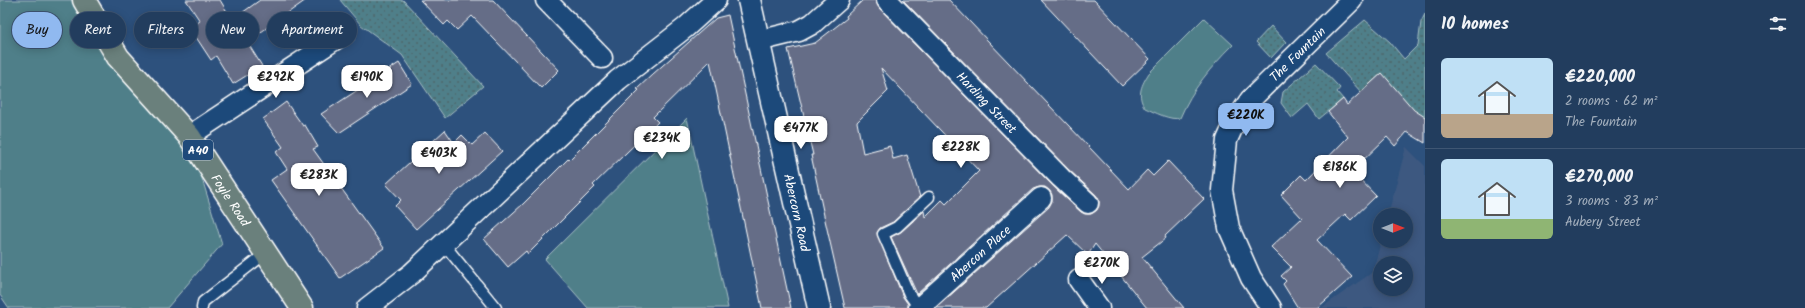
<!DOCTYPE html>
<meta charset="utf-8">
<style>
:root{--surface:#223d5e;--page:#2e4867;--text:#f1f3f6;--muted:#a2aebc;--line:#3f5673;--accent:#90b9f0}
body{margin:0;font-family:Kalam,sans-serif;background:var(--page);color:var(--text);height:100vh;display:flex;flex-direction:column;font-size:15px;white-space:nowrap}
*{box-sizing:border-box;margin:0}
p{font-size:13px;color:var(--muted)}
.icon{flex:none;width:22px;height:22px;fill:none;stroke:currentColor;stroke-width:2;stroke-linecap:round;stroke-linejoin:round}
.map{position:relative;flex:1;overflow:hidden}
.panel{display:flex;flex-direction:column;background:var(--surface);width:380px}
.panel>*{flex:none}
.guide{position:absolute;left:12px;top:12px;width:380px;height:36px;display:flex;gap:8px}
.needle{width:26px;rotate:90deg}
.tools{position:absolute;left:1373px;top:208px;display:grid;gap:8px}
.tools a{display:grid;place-items:center;width:40px;height:40px;border-radius:50%;background:var(--surface);box-shadow:0 2px 10px #0003,0 0 0 1px var(--line);font-size:20px}
.price{position:absolute;translate:-50% -34px;padding:0 9px;border-radius:8px;background:#fff;color:#222;font-size:13px;line-height:26px;filter:drop-shadow(0 1px 2px #0008)}
.price::after{content:'';position:absolute;left:50%;top:24px;width:12px;height:9px;margin-left:-6px;background:inherit;clip-path:polygon(0 0,100% 0,50% 100%)}
.price.active{background:var(--accent);color:#111}
ul{padding:0;list-style:none}
li{display:flex;align-items:center;gap:12px;height:100px;padding:0 16px}
li+li{border-top:1px solid var(--line)}
li span{display:grid;place-items:center;flex:none;width:112px;height:80px;border-radius:6px;color:#555}
li>.icon{margin-inline-start:auto}
span .icon{width:48px;height:48px;fill:#fffc;stroke-width:1}
li b{font-size:17px}
h2{display:flex;justify-content:space-between;align-items:center;height:48px;padding:0 16px;font-size:17px}
.tag{padding:0 14px;border-radius:18px;background:var(--surface);box-shadow:0 2px 10px #0003,0 0 0 1px var(--line);font-size:14px;line-height:36px}
.tag.active{background:var(--accent);color:#111}
main{display:flex;flex:1;min-height:0}
.map>svg:first-child{display:block}
.built{fill:#3e5980;fill-rule:evenodd}
.grass{fill:url(#grass-dots);stroke:#a7bfc4}
.park{fill:#4f7f89;stroke:#a7bfc4}
.building{fill:#656d87;stroke:#fff}
.lines{fill:none;stroke-linecap:round;stroke-linejoin:round}
.service-casing{stroke:#fff;stroke-width:13}
.minor-casing{stroke:#fff;stroke-width:23}
.secondary-casing{stroke:#fff;stroke-width:25}
.primary-casing{stroke:#fff;stroke-width:25}
.service{stroke:#1f4a7a;stroke-width:10}
.minor{stroke:#1f4a7a;stroke-width:20}
.secondary{stroke:#1f4a7a;stroke-width:22}
.primary{stroke:#6a807c;stroke-width:22}
.labels{text-anchor:middle;stroke-width:3;stroke-linejoin:round;paint-order:stroke}
.shield{fill:#1f4a7a;stroke:#bcc9d7;stroke-width:1}
.shield-label{font-size:12px;font-weight:bold;fill:#fff}
.street-label{font-size:13px;fill:#fff;stroke:#1f4a7a}
</style>
<main>
<div class="map">
<svg width="1425" height="308" viewBox="0 0 1425 308">
<defs>
<pattern id="grass-dots" width="8" height="8" patternUnits="userSpaceOnUse"><rect width="8" height="8" fill="#4f7f89"/><path d="M2 2h.1M6 6h.1" fill="none" stroke="#4e666a" stroke-width="1.8" stroke-linecap="round"/></pattern>
</defs>
<rect width="100%" height="100%" fill="#2d517d"/>
<filter id="ink" filterUnits="userSpaceOnUse"><feTurbulence type="fractalNoise" baseFrequency=".025" numOctaves="2"/><feDisplacementMap in="SourceGraphic" scale="8" xChannelSelector="R" yChannelSelector="G"/><feConvolveMatrix kernelMatrix="1 2 1 2 8 2 1 2 1" color-interpolation-filters="sRGB"/></filter>
<g filter="url(#ink)">
<path class="built" d="M1406 147 1425 166V308H1321L1373 272 1381 241H1406V215H1388ZM1380 263H1406V289H1380Z"/>
<g class="grass">
<polygon points="340,0 403,0 483,86 445,118 402,55 361,25"/>
<polygon points="1425,14 1425,117 1424,116 1415,132 1382,73 1361,92 1326,53 1365,20 1390,42 1404,59 1418,45 1421,22"/>
<polygon points="1271,26 1286,42 1271,58 1256,42"/>
<polygon points="1316,63 1340,88 1337,92 1343,99 1319,119 1308,104 1292,118 1281,103 1283,92"/>
</g>
<g class="park">
<polygon points="0,0 84,0 189,136 222,244 167,308 9,308 0,295"/>
<path d="M1204 18 1233 45C1211 67 1192 89 1180 118 1171 121 1154 112 1145 108 1136 95 1142 84 1149 73Z"/>
<polygon points="687,118 728,308 588,308 545,259"/>
</g>
<g class="building">
<polygon points="186,0 220,0 232,20 260,0 306,0 247,42 262,66 233,84 216,56 211,60 190,28 200,21"/>
<polygon points="420,0 493,0 559,70 541,88 472,16 457,30 448,21 444,25"/>
<polygon points="863,0 876,0 879,8 1053,186 1081,212 1085,214 1091,214 1097,210 1099,206 1099,200 1096,195 1069,170 903,0 949,0 1129,189 1147,170 1153,176 1168,161 1204,199 1165,236 1166,238 1142,257 1184,308 1147,308 1095,244 1088,255 1067,235 986,308 936,308 1049,207 1052,201 1052,195 1050,191 1045,187 1039,187 1033,189 917,294 891,237 901,232 924,211 925,217 942,200 946,204 979,171 881,68 888,91 857,122 863,153 890,146 893,159 907,155 920,197 893,222 880,228 877,233 903,297 908,304 908,308 845,308 825,220 811,155 813,155 788,49 815,43 847,18 846,16"/>
<polygon points="1041,0 1094,0 1150,59 1122,86"/>
<polygon points="728,15 791,308 762,308 710,61 653,117 658,122 593,185 595,187 528,254 526,251 508,267 484,239 523,204 568,159 569,160 639,90 637,89 653,74 716,18"/>
<polygon points="399,63 412,84 363,117 339,133 321,114"/>
<polygon points="1382,73 1414,110 1425,117 1425,143 1407,132 1395,146 1387,137 1352,171 1376,196 1351,220 1345,214 1317,240 1352,277 1317,308 1298,308 1283,284 1286,281 1281,276 1291,267 1271,247 1302,218 1281,195 1301,175 1306,180 1348,137 1328,112 1343,99 1347,105"/>
<polygon points="286,102 303,126 305,125 318,147 313,149 384,248 340,278 271,180 287,169 276,152 283,147 263,119"/>
<polygon points="445,130 454,143 462,135 472,145 485,133 502,151 416,229 395,206 401,200 386,184"/>
</g>
<g class="lines">
<defs>
<g id="service">
<polyline points="443,243 496,308"/>
<polyline points="202,308 203,302 266,253"/>
<polyline points="919,308 909,294 883,234 897,227 929,197"/>
</g>
<g id="minor">
<polyline points="546,0 602,58"/>
<path id="s1" d="M887 0 1061 178 1088 203"/>
<polyline points="758,41 799,31 812,24 839,0"/>
<polyline points="189,136 345,33"/>
<polyline points="1079,280 1099,308"/>
<polyline points="367,308 411,274 618,80 685,28 716,0"/>
<path id="s2" d="M919 308 1041 198"/>
<path id="s3" d="M1271 308 1251 278 1229 228 1222 190 1227 140 1236 120 1250 100 1352 0"/>
</g>
<g id="secondary">
<path id="s4" d="M749 0 819 308"/>
</g>
<g id="primary">
<path id="s5" d="M84 0 118 57 189 136 302 308"/>
</g>
</defs>
<use href="#service" class="service-casing"/>
<use href="#minor" class="minor-casing"/>
<use href="#secondary" class="secondary-casing"/>
<use href="#primary" class="primary-casing"/>
<use href="#service" class="service"/>
<use href="#minor" class="minor"/>
<use href="#secondary" class="secondary"/>
<use href="#primary" class="primary"/>
</g>
</g>
<g class="labels">
<rect class="shield" x="183" y="140" width="30" height="20" rx="3"/>
<g class="shield-label">
<text x="198" y="154">A40</text>
</g>
<g class="street-label">
<text dy="5" stroke="none"><textPath href="#s3" startOffset="292">The Fountain</textPath></text>
<text dy="5" stroke="none"><textPath href="#s1" startOffset="143">Harding Street</textPath></text>
<text dy="5" stroke="none"><textPath href="#s5" startOffset="249">Foyle Road</textPath></text>
<text dy="5" stroke="none"><textPath href="#s4" startOffset="218">Abercorn Road</textPath></text>
<text dy="5" stroke="none"><textPath href="#s2" startOffset="82">Abercon Place</textPath></text>
</g>
</g>
</svg>
<div class="tools">
<a><svg class="needle" viewBox="-14 -14 28 28"><path d="M0-13l5 13h-10z" fill="#e53935"/><path d="M0 13l5-13h-10z" fill="#a2aebc"/></svg></a>
<a><svg class="icon" aria-label="layers" viewBox="0 0 24 24"><path d="M12 4l9 5-9 5-9-5zM3 14l9 5 9-5"/></svg></a>
</div>
<b class="price" style="left:276px;top:99px">€292K</b>
<b class="price" style="left:367px;top:99px">€190K</b>
<b class="price active" style="left:1246px;top:137px">€220K</b>
<b class="price" style="left:801px;top:150px">€477K</b>
<b class="price" style="left:662px;top:160px">€234K</b>
<b class="price" style="left:961px;top:169px">€228K</b>
<b class="price" style="left:439px;top:175px">€403K</b>
<b class="price" style="left:1340px;top:189px">€186K</b>
<b class="price" style="left:319px;top:197px">€283K</b>
<b class="price" style="left:1102px;top:285px">€270K</b>
<div class="guide">
<a class="tag active">Buy</a>
<a class="tag">Rent</a>
<a class="tag">Filters</a>
<a class="tag">New</a>
<a class="tag">Apartment</a>
</div>
</div>
<section class="panel">
<h2>10 homes<svg class="icon" aria-label="filters" viewBox="0 0 24 24"><path d="M4 7h16M4 17h16"/><circle cx="9" cy="7" r="2"/><circle cx="15" cy="17" r="2"/></svg></h2>
<ul>
<li><span style="background:linear-gradient(#bfe0f5 70%,#b9a48a 0)"><svg class="icon" aria-label="home" viewBox="0 0 24 24"><path d="M3 11l9-7 9 7M6 9v11h12V9"/></svg></span><div><b>€220,000</b><p>2 rooms · 62 m²</p><p>The Fountain</p></div></li>
<li><span style="background:linear-gradient(#bfe0f5 75%,#8fb573 0)"><svg class="icon" aria-label="home" viewBox="0 0 24 24"><path d="M3 11l9-7 9 7M6 9v11h12V9"/></svg></span><div><b>€270,000</b><p>3 rooms · 83 m²</p><p>Aubery Street</p></div></li>
</ul>
</section>
</main>
